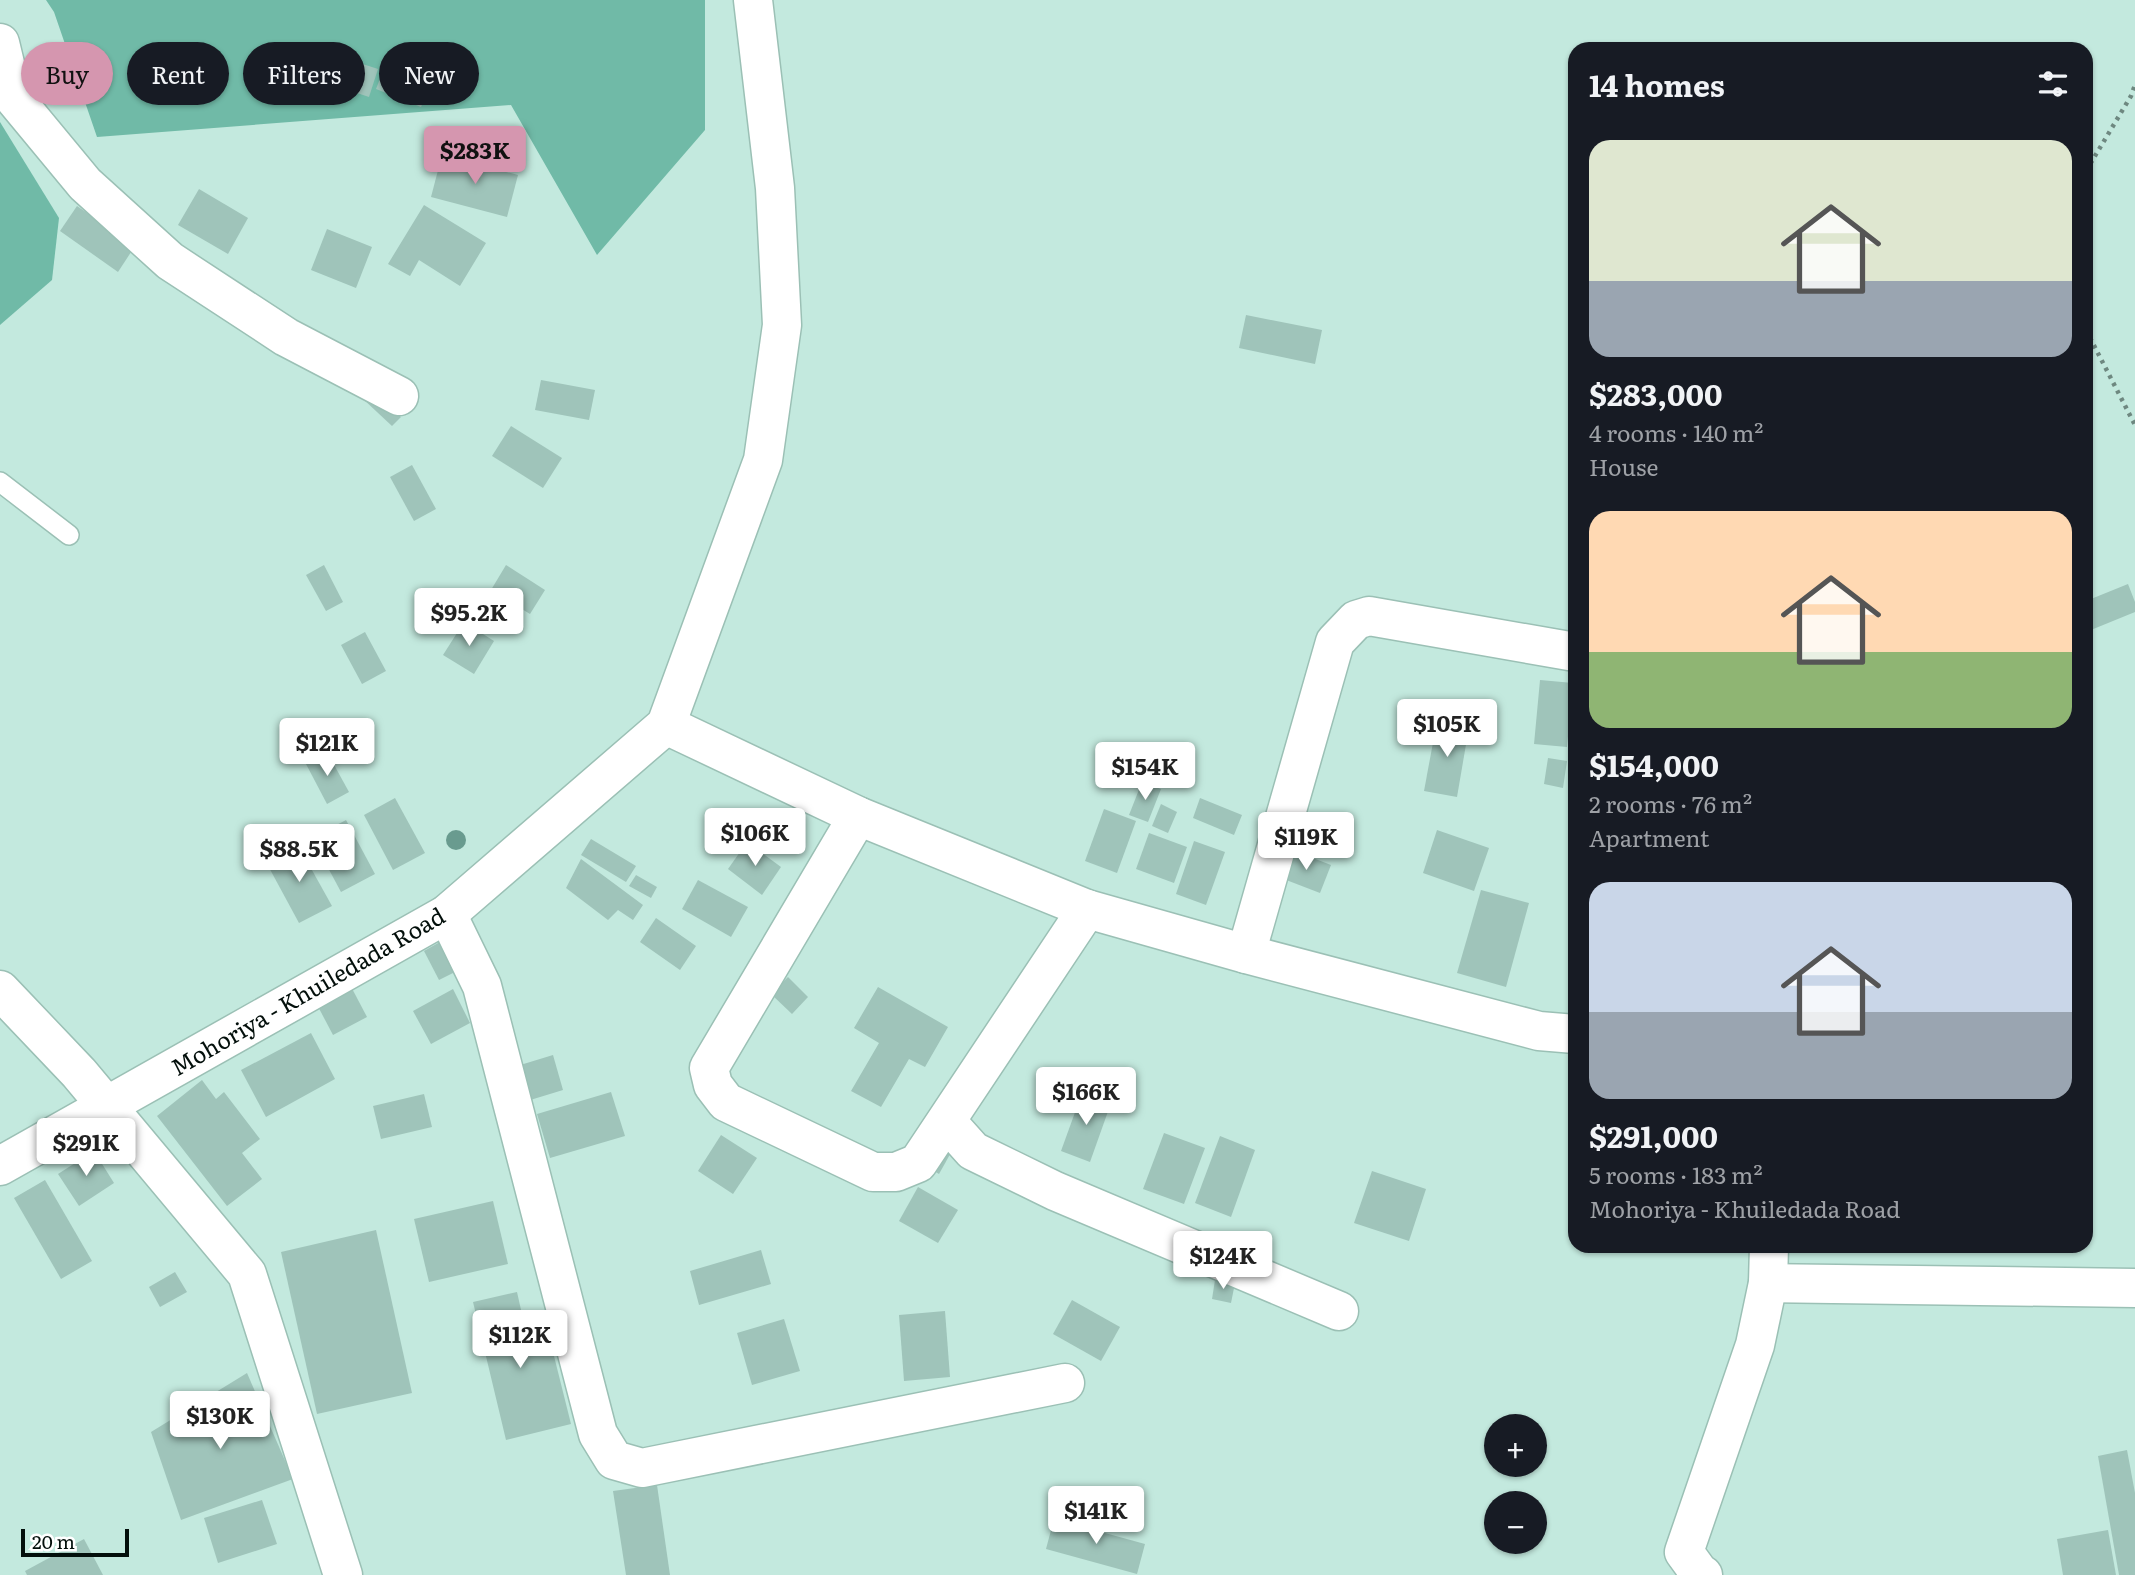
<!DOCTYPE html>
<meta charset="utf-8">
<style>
:root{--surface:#171b24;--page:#242831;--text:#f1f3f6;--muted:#9ea1a6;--accent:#d596af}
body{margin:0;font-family:Literata,serif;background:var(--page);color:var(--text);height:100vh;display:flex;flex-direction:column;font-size:26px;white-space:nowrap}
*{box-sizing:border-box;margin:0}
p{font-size:23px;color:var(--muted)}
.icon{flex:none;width:38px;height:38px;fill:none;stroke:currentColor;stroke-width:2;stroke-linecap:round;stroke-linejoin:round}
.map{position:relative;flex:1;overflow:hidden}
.side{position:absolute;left:1568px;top:42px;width:525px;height:1211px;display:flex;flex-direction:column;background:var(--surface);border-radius:21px;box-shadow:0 2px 5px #0004}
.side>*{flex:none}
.top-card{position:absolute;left:21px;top:42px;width:665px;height:63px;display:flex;gap:14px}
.fabs{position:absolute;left:1484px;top:1414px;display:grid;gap:14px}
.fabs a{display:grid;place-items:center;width:63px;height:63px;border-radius:50%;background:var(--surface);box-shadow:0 2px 5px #0004;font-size:35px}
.scale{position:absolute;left:21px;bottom:18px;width:108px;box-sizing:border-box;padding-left:7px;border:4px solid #030f0b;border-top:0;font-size:19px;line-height:24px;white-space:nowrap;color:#030f0b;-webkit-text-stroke:5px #fff;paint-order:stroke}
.price{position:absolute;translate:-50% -60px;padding:0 16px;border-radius:7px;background:#fff;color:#222;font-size:23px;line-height:46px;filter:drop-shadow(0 2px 4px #0008)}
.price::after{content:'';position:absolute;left:50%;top:42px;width:21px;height:16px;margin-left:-10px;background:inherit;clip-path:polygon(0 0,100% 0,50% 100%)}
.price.current{background:var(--accent);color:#111}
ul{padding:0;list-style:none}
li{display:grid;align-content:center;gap:14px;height:371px;padding:0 21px}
li span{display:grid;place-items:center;height:217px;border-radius:21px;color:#555}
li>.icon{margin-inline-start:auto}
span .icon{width:126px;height:126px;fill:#fffc;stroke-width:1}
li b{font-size:30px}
h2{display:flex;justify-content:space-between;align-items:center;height:84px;padding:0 21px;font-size:30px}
.chip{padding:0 24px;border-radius:32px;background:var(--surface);box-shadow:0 2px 5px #0004;font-size:24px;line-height:63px}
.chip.current{background:var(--accent);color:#111}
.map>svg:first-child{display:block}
.forest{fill:#70baa7}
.building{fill:#9fc4ba}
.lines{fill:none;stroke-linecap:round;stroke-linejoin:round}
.lane-casing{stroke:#9bc0b5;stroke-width:22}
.street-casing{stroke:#9bc0b5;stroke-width:41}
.path{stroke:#6e8880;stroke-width:4.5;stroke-dasharray:3.5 5;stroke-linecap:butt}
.lane{stroke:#fff;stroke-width:19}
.street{stroke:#fff;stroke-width:38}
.tree{fill:#699b8f}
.labels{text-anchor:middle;stroke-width:7;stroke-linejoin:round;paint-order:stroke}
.street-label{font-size:23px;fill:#030f0b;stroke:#fff}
</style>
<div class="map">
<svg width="2135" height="1575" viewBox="0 0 2135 1575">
<rect width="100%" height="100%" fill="#c3e9de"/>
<g class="forest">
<polygon points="46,0 705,0 705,130 597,255 511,105 97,137 54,12"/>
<polygon points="0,122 59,218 52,280 0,325"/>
</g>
<g class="building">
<polygon points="335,55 378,69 369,97 327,83"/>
<polygon points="386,63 432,82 421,107 376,89"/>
<polygon points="442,155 518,175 507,217 431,197"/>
<polygon points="199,189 248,218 228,254 178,225"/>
<polygon points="424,205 486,243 460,286 419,260 410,276 388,264"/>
<polygon points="77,206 135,246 118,272 60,231"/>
<polygon points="327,229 372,247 356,288 311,270"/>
<polygon points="1246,315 1322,330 1315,364 1239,348"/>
<polygon points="541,380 595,390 589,420 535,410"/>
<polygon points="370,389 401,417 392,426 362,398"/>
<polygon points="511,426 562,458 543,488 492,456"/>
<polygon points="412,465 436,509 414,521 390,477"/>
<polygon points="324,565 343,602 326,611 306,575"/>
<polygon points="506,565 545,590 530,614 491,590"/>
<polygon points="2128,584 2135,602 2135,612 2086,632 2086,601"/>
<polygon points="464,622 494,641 474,674 443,655"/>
<polygon points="365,632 386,671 362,684 341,645"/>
<polygon points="1540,680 1573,683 1567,747 1534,744"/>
<polygon points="1437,721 1469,727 1457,797 1424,791"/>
<polygon points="327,752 349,792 327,804 306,764"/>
<polygon points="1548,758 1567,761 1563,788 1544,784"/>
<polygon points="1142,782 1161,789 1148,822 1129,815"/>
<polygon points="395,798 425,853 393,870 364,815"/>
<polygon points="1200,798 1242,815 1234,835 1193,818"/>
<polygon points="1161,804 1177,812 1168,833 1152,826"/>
<polygon points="769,809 802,829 790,851 756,831"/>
<polygon points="1104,809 1136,821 1117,873 1085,861"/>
<polygon points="346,820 375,874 341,892 312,838"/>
<polygon points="1437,830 1489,848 1474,891 1423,873"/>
<polygon points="1149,833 1187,847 1174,883 1136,869"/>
<polygon points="591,839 636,866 626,882 581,855"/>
<polygon points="1194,841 1225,852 1206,905 1176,894"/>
<polygon points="747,842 781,867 762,895 728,869"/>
<polygon points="298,845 332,906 299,923 266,862"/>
<polygon points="1292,850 1331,865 1320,893 1281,878"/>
<polygon points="581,859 643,905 633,920 618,910 608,920 566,888"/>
<polygon points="636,875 657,887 651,898 629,886"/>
<polygon points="698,880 748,907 731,937 682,909"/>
<polygon points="1481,890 1529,903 1506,987 1457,973"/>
<polygon points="656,918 696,946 680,970 640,942"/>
<polygon points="447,938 463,968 439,980 424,951"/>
<polygon points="788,977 808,997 792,1014 771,994"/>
<polygon points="347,979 367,1017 333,1035 313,997"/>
<polygon points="878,987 948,1027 925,1067 909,1059 881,1107 851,1091 879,1043 854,1028"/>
<polygon points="453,989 470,1023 431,1044 413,1011"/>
<polygon points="311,1033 335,1079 266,1117 241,1070"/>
<polygon points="553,1055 563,1090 527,1101 517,1066"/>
<polygon points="202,1080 216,1099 224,1092 260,1139 242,1153 262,1179 227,1206 157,1116"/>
<polygon points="611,1092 625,1136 550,1158 537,1114"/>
<polygon points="1082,1093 1111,1103 1090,1162 1061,1151"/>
<polygon points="424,1094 432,1127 381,1139 373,1106"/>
<polygon points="1164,1133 1205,1148 1184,1204 1143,1189"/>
<polygon points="721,1135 757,1158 733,1194 698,1171"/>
<polygon points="1220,1136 1255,1150 1231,1217 1195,1203"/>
<polygon points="940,1142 953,1149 939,1174 926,1166"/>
<polygon points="94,1151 114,1183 79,1206 58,1174"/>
<polygon points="1372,1171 1426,1189 1409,1241 1354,1223"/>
<polygon points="45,1180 92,1261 61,1279 14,1198"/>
<polygon points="918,1187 958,1210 938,1243 899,1221"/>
<polygon points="493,1201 508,1264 429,1282 414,1219"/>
<polygon points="376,1230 412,1393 317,1414 281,1252"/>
<polygon points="761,1250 771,1284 699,1305 690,1271"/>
<polygon points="175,1272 187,1292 160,1307 149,1287"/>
<polygon points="1215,1280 1235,1283 1231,1303 1212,1299"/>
<polygon points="517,1292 528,1341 549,1336 571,1424 506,1440 473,1302"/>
<polygon points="1072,1300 1120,1327 1101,1361 1053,1334"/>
<polygon points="945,1311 950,1377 904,1381 899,1315"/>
<polygon points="784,1319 800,1371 752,1385 737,1333"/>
<polygon points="247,1373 293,1479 181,1520 151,1432"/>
<polygon points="2127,1450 2135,1493 2135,1575 2119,1575 2098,1456"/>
<polygon points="657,1485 670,1575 626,1575 613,1491"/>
<polygon points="262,1500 277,1544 218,1563 204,1518"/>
<polygon points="1054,1519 1145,1544 1137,1574 1046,1549"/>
<polygon points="2108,1530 2116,1575 2063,1575 2057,1539"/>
<polygon points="84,1539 103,1575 27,1575 25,1571"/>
</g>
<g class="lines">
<defs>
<polyline id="lane" points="0,482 69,535"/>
<g id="street">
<polyline points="0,43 13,97 85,184 170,261 286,337 399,396"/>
<polyline points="666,725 858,816 1087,909 1246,954 1539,1031 1575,1034"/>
<polyline points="858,816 709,1068 713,1085 726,1102 873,1172 896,1172 918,1163 1087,909"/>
<polyline points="447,914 482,986 598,1434 614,1460 642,1468 1065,1383"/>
<polyline points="1246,954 1335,642 1356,620 1369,616 1575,652"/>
<polyline points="0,990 79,1073 247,1274 343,1575"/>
<polyline points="947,1122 973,1151 1055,1191 1339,1311"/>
<polyline points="0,1166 447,914 666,725 763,460 782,325 775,188 753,0"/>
<polyline points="1768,1283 2135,1288"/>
<polyline points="1703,1575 1700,1574 1684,1552 1755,1345 1768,1283 1769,1246"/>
</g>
</defs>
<use href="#lane" class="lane-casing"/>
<use href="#street" class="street-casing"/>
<g class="path">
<polyline points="2086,171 2131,96 2135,85"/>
<polyline points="2086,330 2135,425"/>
</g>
<use href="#lane" class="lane"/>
<use href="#street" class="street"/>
</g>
<circle class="tree" cx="456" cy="840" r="10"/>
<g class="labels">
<g class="street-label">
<text transform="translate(308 992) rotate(-30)" y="8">Mohoriya - Khuiledada Road</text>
</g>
</g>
</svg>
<div class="fabs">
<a>+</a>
<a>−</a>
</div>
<div class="scale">20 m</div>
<b class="price current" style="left:475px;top:186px">$283K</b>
<b class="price" style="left:469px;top:648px">$95.2K</b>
<b class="price" style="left:1447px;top:759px">$105K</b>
<b class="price" style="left:327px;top:778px">$121K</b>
<b class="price" style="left:1145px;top:802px">$154K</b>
<b class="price" style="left:755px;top:868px">$106K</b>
<b class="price" style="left:1306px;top:872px">$119K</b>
<b class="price" style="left:299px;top:884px">$88.5K</b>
<b class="price" style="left:1086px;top:1127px">$166K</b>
<b class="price" style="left:86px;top:1178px">$291K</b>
<b class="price" style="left:1223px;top:1291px">$124K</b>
<b class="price" style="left:520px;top:1370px">$112K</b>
<b class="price" style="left:220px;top:1451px">$130K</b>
<b class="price" style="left:1096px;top:1546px">$141K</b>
<div class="top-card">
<a class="chip current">Buy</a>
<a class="chip">Rent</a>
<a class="chip">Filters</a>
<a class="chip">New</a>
</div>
<section class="side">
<h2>14 homes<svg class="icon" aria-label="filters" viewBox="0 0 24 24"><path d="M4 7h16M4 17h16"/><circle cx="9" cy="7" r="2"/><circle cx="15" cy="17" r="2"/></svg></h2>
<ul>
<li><span style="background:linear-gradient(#dfe7d0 65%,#9aa5b1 0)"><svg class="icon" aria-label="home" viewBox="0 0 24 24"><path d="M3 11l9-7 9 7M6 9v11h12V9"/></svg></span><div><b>$283,000</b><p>4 rooms · 140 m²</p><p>House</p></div></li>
<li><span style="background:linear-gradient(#ffd9b3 65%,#8fb573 0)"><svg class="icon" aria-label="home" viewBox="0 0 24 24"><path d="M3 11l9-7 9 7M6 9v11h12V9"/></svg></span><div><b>$154,000</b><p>2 rooms · 76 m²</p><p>Apartment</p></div></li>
<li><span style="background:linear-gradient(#c9d6e8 60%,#9aa5b1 0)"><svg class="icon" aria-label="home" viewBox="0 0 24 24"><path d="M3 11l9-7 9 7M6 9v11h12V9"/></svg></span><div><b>$291,000</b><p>5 rooms · 183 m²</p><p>Mohoriya - Khuiledada Road</p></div></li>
</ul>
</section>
</div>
